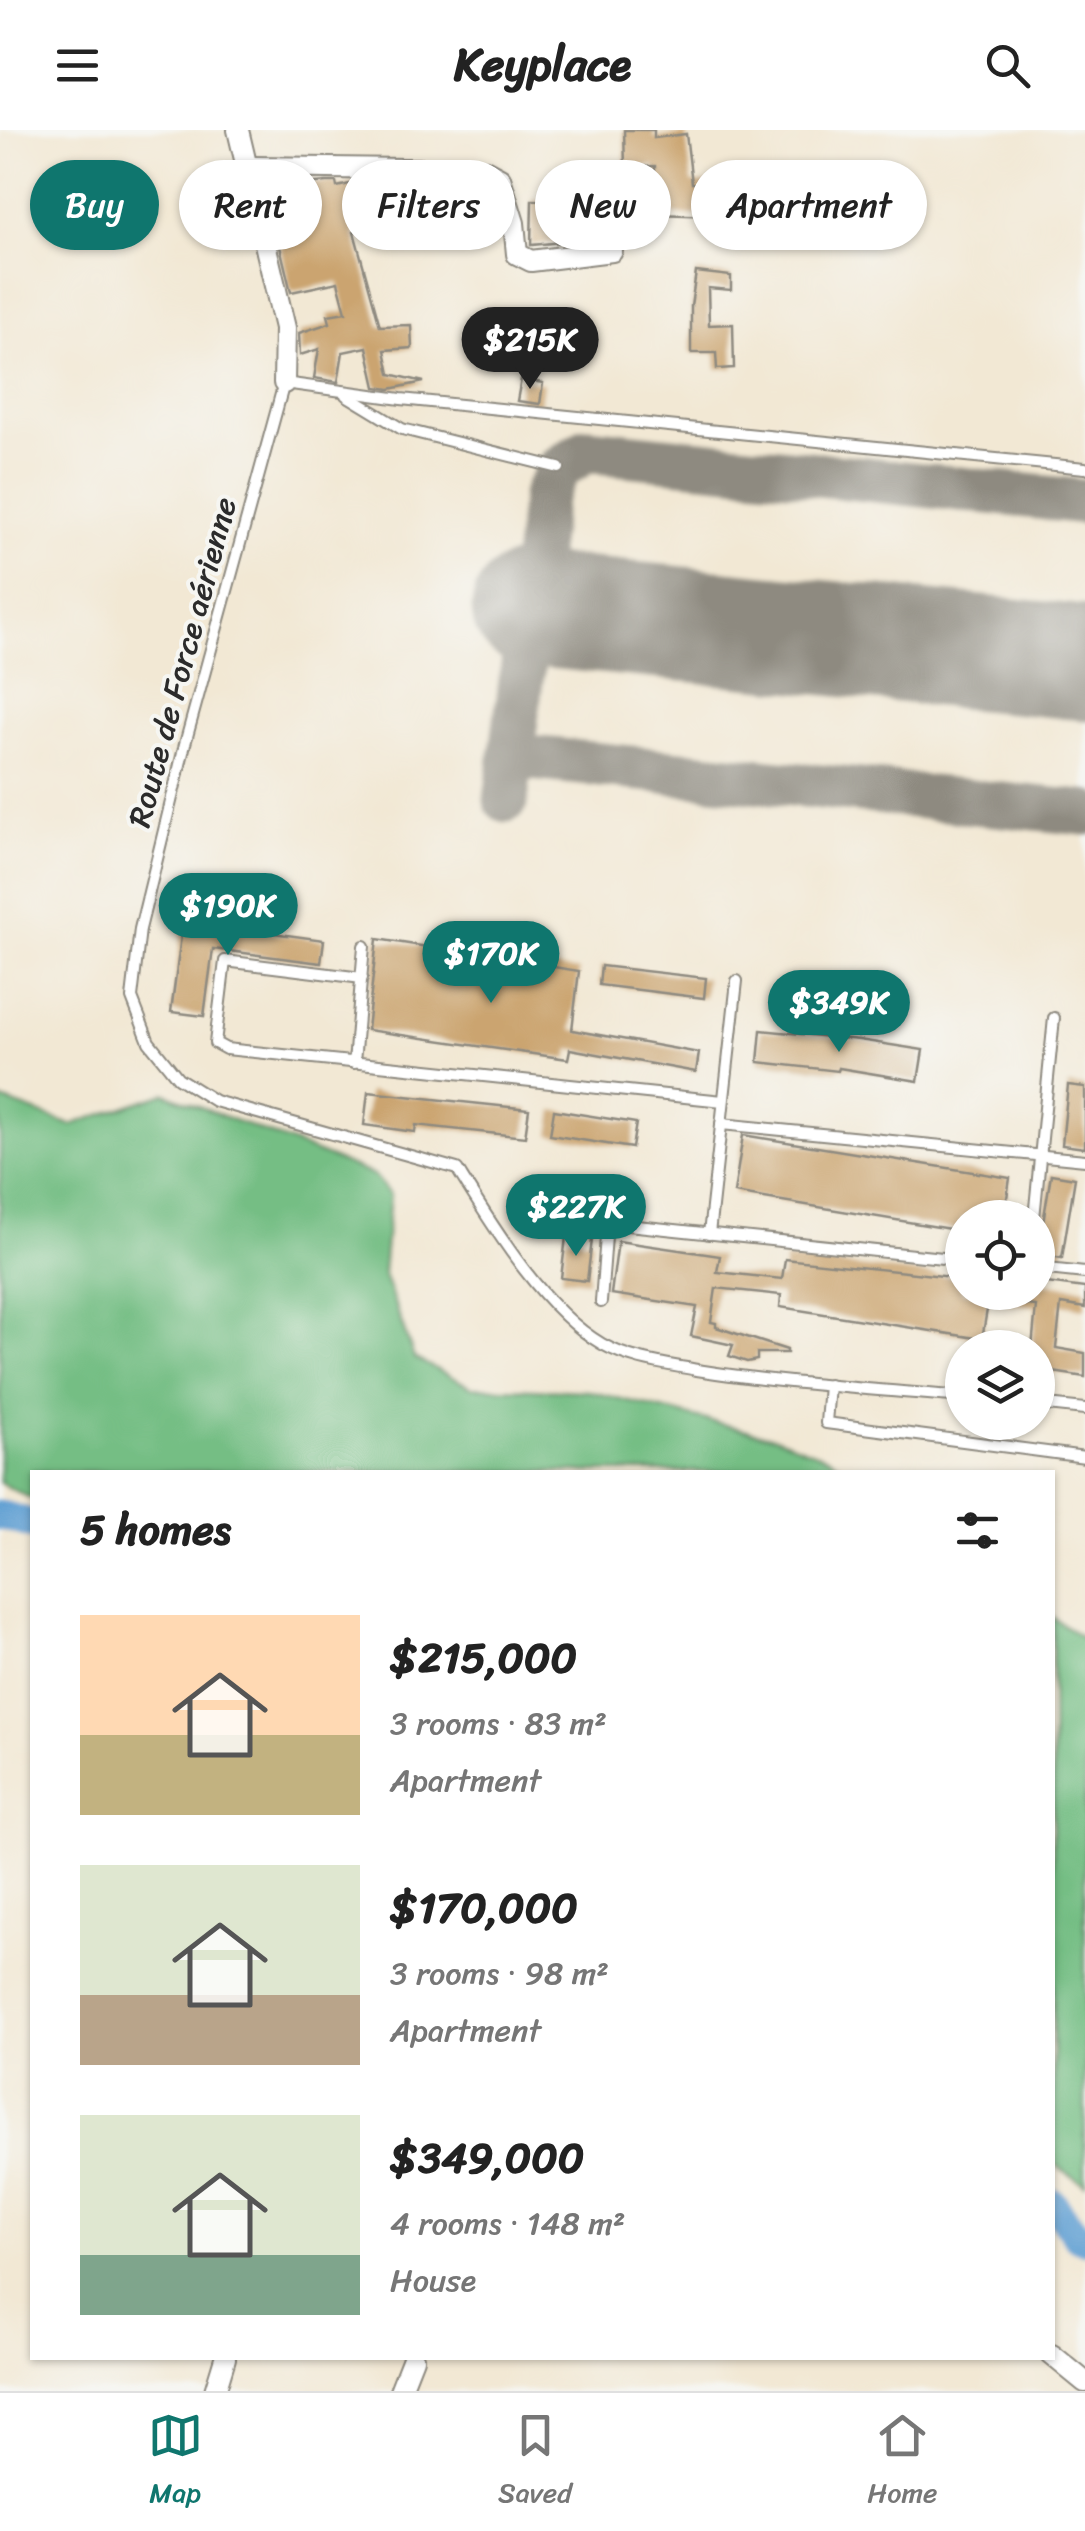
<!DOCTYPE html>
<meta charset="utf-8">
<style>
:root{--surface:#fff;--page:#f2f2f2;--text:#222;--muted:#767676;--line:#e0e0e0;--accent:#0f766e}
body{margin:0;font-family:Sriracha,sans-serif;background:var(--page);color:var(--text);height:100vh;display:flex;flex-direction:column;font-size:38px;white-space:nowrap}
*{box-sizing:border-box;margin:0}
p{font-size:32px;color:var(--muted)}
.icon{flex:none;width:55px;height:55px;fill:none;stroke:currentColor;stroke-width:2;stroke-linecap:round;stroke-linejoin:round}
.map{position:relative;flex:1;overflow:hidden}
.sheet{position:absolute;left:30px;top:1340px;width:1025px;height:890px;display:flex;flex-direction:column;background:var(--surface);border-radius:0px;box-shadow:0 2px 8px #0004}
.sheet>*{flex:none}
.guide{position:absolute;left:30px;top:30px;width:1025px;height:90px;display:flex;gap:20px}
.tools{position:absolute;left:945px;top:1070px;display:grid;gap:20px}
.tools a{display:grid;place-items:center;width:110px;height:110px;border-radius:50%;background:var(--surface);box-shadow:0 2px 8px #0004;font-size:50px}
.price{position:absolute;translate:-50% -85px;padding:0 22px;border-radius:35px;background:var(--accent);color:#fff;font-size:32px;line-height:65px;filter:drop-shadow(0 2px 5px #0008)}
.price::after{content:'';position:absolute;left:50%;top:60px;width:30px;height:22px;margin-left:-15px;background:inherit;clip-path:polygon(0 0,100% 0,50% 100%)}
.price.active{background:#222;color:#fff}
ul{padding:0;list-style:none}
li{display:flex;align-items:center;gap:30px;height:250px;padding:0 50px}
li span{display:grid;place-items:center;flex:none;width:280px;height:200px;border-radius:0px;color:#555}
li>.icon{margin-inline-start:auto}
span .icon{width:120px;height:120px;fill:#fffc;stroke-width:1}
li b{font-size:42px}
h2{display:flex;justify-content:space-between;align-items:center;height:120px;padding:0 50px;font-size:42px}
.pill{padding:0 35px;border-radius:45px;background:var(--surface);box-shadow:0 2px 8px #0004;font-size:35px;line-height:90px}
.pill.active{background:var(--accent);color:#fff}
header{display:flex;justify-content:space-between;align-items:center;height:130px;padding:0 50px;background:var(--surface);font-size:45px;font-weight:800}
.tabs{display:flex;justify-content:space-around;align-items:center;height:140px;border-top:2px solid var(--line);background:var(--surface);font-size:28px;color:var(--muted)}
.tabs a{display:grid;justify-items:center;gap:5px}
.tabs .active{color:var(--accent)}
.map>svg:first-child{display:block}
.forest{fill:#74be84;stroke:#507458;stroke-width:2.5}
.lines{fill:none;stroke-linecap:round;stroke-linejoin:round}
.river{stroke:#62a0d3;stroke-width:30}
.taxiway{stroke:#8e8a80;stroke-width:45}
.runway{stroke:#8e8a80;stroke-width:115}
.building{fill:#cba46f}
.service-casing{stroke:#8e8a80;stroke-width:14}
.minor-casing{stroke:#8e8a80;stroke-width:24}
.service{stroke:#fff;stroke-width:10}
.minor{stroke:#fff;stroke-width:20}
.labels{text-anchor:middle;stroke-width:8;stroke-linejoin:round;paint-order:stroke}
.street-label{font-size:32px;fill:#2b2b2b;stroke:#f6f6f2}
</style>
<header><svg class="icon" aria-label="menu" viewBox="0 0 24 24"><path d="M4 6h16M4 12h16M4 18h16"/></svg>Keyplace<svg class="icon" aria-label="search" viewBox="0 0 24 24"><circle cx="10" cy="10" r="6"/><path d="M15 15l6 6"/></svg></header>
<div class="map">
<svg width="1085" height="2261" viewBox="0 0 1085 2261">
<rect width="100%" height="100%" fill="#f6f6f2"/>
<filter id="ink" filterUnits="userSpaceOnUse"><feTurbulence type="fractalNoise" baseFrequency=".01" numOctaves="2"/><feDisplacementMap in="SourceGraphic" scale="20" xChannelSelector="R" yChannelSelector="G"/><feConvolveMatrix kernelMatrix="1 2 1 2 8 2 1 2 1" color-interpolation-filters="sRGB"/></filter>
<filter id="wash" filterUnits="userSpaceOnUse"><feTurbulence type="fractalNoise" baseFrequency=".0048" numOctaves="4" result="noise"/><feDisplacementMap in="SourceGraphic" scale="40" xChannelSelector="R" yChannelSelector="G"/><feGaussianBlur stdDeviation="2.25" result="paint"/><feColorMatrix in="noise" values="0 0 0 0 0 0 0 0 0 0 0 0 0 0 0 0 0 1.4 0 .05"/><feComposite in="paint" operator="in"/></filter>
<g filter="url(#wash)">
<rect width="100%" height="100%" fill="#f2e8d4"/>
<g class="forest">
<polygon points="165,963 374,1045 390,1065 383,1142 414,1228 472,1257 589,1261 775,1307 829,1328 850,1342 32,1342 32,1369 0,1353 0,969 71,995"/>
<polygon points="1052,1487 1085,1510 1085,2054 1057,2036 1053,2023"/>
</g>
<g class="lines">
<g class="river">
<polyline points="0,1385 32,1394"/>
<polyline points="1052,2073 1077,2106 1085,2109"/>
</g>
<g class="taxiway">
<polyline points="511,626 1085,683"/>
<polyline points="506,670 544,366 559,338 587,320 1085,372"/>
</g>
<polyline class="runway" points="529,479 1085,533"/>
</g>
<g id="blocks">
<g class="building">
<polygon points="624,0 654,0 654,8 686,4 692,53 719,54 718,86 654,84 655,36 625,37"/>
<polygon points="326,52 336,52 337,57 354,53 357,67 351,69 357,101 354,102 380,196 411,195 412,218 385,220 390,244 424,252 390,259 376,257 367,217 343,222 338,252 314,248 319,219 300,225 299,203 330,193 328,185 346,182 338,152 291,162 270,75 296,69 298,55"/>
<polygon points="384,53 408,55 406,85 382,84"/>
<polygon points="601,58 604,108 531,115 532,70 578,71 578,59"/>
<polygon points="696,142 731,146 731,160 708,158 709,195 733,194 734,238 717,239 716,223 691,223 691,176"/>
<polygon points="524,181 529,207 503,212 498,186"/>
<polygon points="521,249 543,253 540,274 517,271"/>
<polygon points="183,791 324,810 321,833 213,819 204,886 171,882"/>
<polygon points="377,809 579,841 572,900 699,923 696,942 570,919 568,929 367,900"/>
<polygon points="601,836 706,848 704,868 599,855"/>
<polygon points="761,900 859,910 923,920 918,951 839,938 838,941 758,932"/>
<polygon points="1068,955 1085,957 1085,1018 1062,1015"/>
<polygon points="368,962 529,979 525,1007 416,995 415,1002 364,995"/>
<polygon points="554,980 636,993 632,1018 550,1005"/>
<polygon points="743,1005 1010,1048 1004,1088 962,1088 962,1101 734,1063"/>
<polygon points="1051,1044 1075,1048 1062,1128 1038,1124"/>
<polygon points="566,1107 592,1110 587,1151 561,1148"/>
<polygon points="618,1111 720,1126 717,1142 782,1149 785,1129 962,1148 962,1162 990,1162 982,1209 780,1177 781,1165 716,1158 711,1192 716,1193 716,1197 787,1220 787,1223 757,1223 757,1230 747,1232 729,1226 733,1215 691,1206 697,1177 611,1164"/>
<polygon points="1039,1152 1085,1158 1085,1178 1061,1174 1056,1218 1085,1223 1085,1247 1053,1242 1053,1246 1038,1245 1038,1218 1032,1218 1036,1176 996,1172 997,1162 1038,1162"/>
</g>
</g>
</g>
<g filter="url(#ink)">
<use href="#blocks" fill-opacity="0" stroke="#8e8a80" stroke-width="2.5"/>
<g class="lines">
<defs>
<g id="service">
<polyline points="346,265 402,299 559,338"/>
<polyline points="362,848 225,831 215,913 226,919 723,971"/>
<polyline points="354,933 364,816"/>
<polyline points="721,994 1085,1030"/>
<polyline points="536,1077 599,1092 962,1130"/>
<polyline points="1034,1088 1054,888"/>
<polyline points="709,1104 737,851"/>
<polyline points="1038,1138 1085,1143"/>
<polyline points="601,1172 607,1093"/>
<polyline points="829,1255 826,1293 1085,1327"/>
<path d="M962 1267C874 1259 784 1254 697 1240 665 1234 630 1230 602 1214 543 1180 492 1095 457 1039L215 971 178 948 149 912 132 868 140 799 185 614 284 253 401 269 1085 338"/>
<polyline points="1038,1274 1085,1279"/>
</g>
<g id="minor">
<polyline points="238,0 285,198 284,253"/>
<polyline points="249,37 485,40 500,48 514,93 517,124 531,131 612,121"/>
<polyline points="1052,2225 1085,2252"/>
<polyline points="215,2261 225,2228"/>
<polyline points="400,2261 413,2228"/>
</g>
</defs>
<use href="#service" class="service-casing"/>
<use href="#minor" class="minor-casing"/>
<use href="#service" class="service"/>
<use href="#minor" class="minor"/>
</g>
</g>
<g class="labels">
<g class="street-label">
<text transform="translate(182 532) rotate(-75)" y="11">Route de Force aérienne</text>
</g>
</g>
</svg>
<div class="tools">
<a><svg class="icon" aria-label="locate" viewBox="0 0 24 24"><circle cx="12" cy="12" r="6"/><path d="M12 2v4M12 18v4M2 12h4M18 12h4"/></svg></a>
<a><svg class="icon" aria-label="layers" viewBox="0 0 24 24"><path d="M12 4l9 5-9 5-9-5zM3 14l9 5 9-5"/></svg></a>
</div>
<b class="price active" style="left:530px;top:262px">$215K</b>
<b class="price" style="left:228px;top:828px">$190K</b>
<b class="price" style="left:491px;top:876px">$170K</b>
<b class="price" style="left:839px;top:925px">$349K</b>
<b class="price" style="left:576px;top:1129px">$227K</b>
<div class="guide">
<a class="pill active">Buy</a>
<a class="pill">Rent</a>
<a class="pill">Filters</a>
<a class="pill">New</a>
<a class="pill">Apartment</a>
</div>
<section class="sheet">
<h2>5 homes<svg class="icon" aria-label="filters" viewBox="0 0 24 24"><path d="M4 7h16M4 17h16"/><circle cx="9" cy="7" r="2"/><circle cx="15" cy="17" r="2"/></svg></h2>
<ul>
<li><span style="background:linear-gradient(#ffd9b3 60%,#c2b280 0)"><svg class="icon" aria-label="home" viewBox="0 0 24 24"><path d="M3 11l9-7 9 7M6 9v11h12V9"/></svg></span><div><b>$215,000</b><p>3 rooms · 83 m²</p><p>Apartment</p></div></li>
<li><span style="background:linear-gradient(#dfe7d0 65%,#b9a48a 0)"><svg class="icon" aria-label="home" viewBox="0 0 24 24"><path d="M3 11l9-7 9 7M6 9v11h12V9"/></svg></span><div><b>$170,000</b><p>3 rooms · 98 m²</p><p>Apartment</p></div></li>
<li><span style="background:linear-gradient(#dfe7d0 70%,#7fa58c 0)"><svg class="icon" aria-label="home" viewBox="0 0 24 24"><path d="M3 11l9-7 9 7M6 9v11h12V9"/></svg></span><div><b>$349,000</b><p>4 rooms · 148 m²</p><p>House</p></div></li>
</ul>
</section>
</div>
<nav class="tabs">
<a class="active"><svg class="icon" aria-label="map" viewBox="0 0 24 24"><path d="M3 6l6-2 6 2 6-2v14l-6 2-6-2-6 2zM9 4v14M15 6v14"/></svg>Map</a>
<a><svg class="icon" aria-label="saved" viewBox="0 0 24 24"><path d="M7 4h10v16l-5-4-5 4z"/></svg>Saved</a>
<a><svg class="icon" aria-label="home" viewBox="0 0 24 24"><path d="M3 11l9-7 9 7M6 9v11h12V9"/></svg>Home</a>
</nav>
